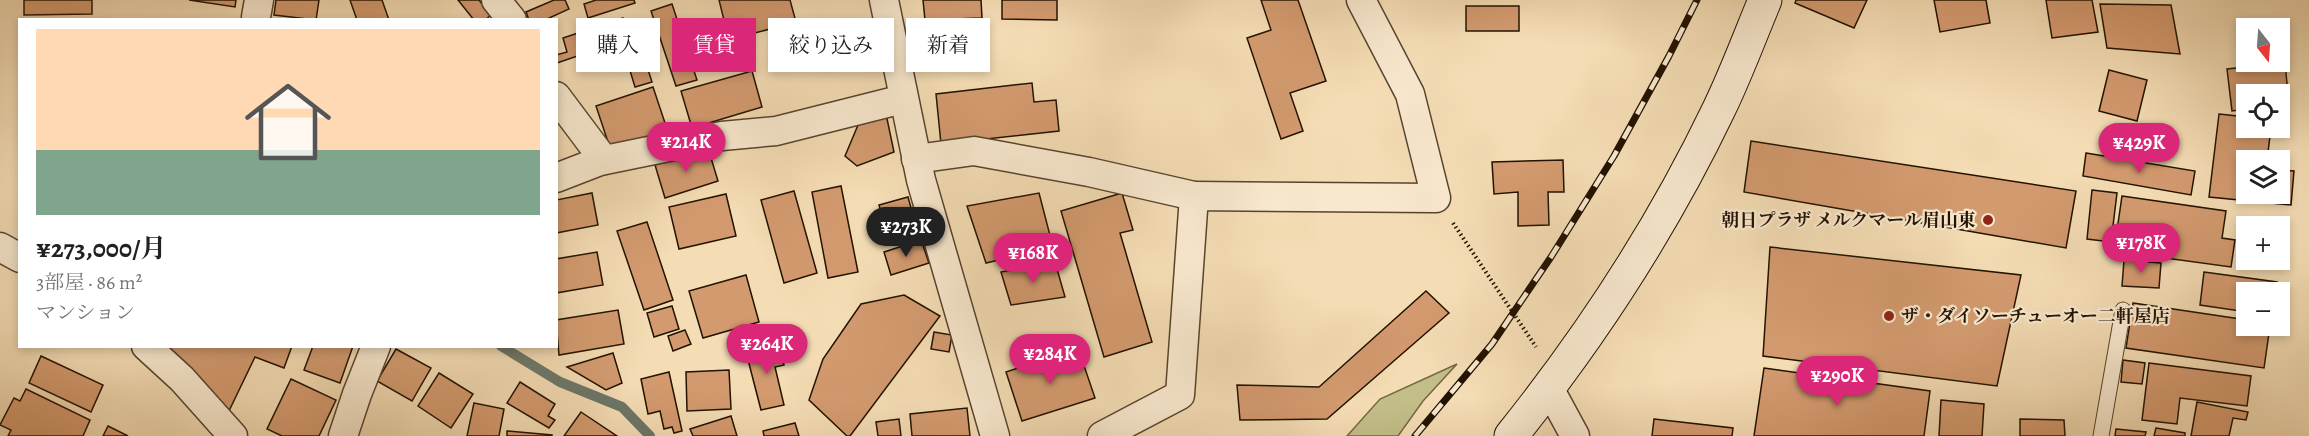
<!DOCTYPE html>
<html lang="ja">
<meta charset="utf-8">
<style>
:root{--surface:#fff;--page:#f6f6f6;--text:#222;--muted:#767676;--accent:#db2777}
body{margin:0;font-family:Alegreya,"Noto Serif JP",serif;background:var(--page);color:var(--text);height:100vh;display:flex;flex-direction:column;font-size:22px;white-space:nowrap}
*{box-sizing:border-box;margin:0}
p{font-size:20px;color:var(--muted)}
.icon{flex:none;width:33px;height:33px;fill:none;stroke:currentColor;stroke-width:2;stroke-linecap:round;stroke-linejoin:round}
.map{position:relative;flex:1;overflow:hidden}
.drawer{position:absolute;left:18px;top:18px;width:540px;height:330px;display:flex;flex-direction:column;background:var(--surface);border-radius:0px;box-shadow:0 3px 9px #0003}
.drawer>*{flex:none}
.banner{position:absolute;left:576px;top:18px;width:570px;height:54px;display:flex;gap:12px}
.needle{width:39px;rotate:163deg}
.controls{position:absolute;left:2236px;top:18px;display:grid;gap:12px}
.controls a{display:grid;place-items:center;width:54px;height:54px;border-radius:0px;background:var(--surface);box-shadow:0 3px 9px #0003;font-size:30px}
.price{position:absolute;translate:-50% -51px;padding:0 14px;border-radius:21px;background:var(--accent);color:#fff;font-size:20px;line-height:39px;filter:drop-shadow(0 2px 3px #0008)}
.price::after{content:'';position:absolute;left:50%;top:36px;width:18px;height:14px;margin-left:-9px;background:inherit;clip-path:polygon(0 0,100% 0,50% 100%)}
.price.current{background:#222;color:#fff}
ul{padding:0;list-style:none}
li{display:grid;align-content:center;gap:12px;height:318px;padding:0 18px}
li span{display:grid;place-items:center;height:186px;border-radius:0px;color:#555}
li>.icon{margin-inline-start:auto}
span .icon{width:108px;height:108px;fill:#fffc;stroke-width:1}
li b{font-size:26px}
.pill{padding:0 21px;border-radius:0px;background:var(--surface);box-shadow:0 3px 9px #0003;font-size:21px;line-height:54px}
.pill.current{background:var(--accent);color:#fff}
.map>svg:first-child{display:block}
.green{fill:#c3be88;stroke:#736844;stroke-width:1.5}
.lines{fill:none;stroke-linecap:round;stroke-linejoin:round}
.stream{stroke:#6c7769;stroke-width:10}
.building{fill:#d39a6f;stroke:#231201;stroke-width:1.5}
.lane-casing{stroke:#57442e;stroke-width:17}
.street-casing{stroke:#57442e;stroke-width:31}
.secondary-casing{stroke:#231201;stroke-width:35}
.path{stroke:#231201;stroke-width:4;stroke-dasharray:1.5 3;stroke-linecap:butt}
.lane{stroke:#f8e8ce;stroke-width:15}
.street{stroke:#f8e8ce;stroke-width:28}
.secondary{stroke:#f8e8ce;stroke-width:33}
.rail-casing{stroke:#231201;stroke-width:7}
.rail{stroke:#f8e8ce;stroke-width:4.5;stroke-dasharray:14;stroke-linecap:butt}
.poi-dot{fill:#8f2418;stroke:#f8e8ce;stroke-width:2}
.labels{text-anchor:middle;stroke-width:4.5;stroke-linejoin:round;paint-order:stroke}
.poi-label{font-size:18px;font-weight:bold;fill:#231201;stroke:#f8e8ce;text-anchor:end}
</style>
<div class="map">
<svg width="2309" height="436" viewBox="0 0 2309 436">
<rect width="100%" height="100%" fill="#f4dcb4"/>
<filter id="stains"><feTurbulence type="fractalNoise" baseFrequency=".00333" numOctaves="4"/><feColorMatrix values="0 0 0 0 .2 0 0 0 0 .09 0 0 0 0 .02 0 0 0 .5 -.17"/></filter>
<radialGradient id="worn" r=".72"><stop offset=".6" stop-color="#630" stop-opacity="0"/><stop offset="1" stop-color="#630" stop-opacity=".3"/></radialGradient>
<polygon class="green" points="1457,364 1423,401 1398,436 1347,436 1380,399"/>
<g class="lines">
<polyline class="stream" points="501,346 560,382 622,407 650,436"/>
</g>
<g class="building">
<polygon points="24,0 92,0 92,14 24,15"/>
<polygon points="189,0 236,0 235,7"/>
<polygon points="276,0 319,0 316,20 274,15"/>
<polygon points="350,0 382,0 389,20 357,20"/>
<polygon points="458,0 479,0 491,15 485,20 474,20"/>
<polygon points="554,0 565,0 569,9 545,20 529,20 526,12"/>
<polygon points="596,0 634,0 635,3 588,18 584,4"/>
<polygon points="719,0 790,0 796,22 729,40"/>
<polygon points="923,0 981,0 982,18 925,20"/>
<polygon points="1002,0 1057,0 1057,20 1002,19"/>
<polygon points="1261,0 1298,0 1326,81 1290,93 1303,131 1281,139 1247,38 1271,30"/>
<polygon points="1796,0 1867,0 1854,28 1795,3"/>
<polygon points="1934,0 1986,0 1990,23 1940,32"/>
<polygon points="2046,0 2092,0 2098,32 2052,38"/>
<polygon points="672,4 697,80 676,86 651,11"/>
<polygon points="2100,4 2171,5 2180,54 2107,48"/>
<rect x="1466" y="6" width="53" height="25"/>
<polygon points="623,18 630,38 557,63 556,55 567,52 563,38"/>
<polygon points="641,48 652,82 635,87 625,54"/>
<polygon points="2285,63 2289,104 2280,105 2280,94 2247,94 2247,109 2232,111 2227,69"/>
<polygon points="2109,70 2147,80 2137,121 2099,111"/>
<polygon points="752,71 762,107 692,128 681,91"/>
<polygon points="1032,83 1034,102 1056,100 1059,131 941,144 936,94"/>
<polygon points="653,87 668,132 611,151 596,106"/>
<polygon points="886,114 894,152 857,166 845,156 858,125"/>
<polygon points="2219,114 2247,117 2247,128 2271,128 2267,160 2247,160 2247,194 2280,194 2280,170 2294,171 2291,205 2209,197"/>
<polygon points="1751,141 2076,191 2066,248 1744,192"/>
<polygon points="708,148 718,181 665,198 655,165"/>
<polygon points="2086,153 2195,171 2191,195 2083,176"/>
<polygon points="1563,160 1564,192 1548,192 1549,225 1518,226 1518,192 1494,194 1492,162"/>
<polygon points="841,186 858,272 828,278 812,192"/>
<polygon points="2092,190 2117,193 2111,242 2087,239"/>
<polygon points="794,191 817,273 784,283 761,200"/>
<polygon points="592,193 598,225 556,233 556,200"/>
<polygon points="1039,193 1053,247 986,263 967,206"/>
<polygon points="1122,193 1133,230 1120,233 1152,342 1104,357 1061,211"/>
<polygon points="726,194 736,236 679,249 669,207"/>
<polygon points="2122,196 2226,211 2222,238 2235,240 2231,267 2114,251"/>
<polygon points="908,197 918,233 890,241 879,205"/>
<polygon points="647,222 673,300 644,310 617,231"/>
<polygon points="921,240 929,263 891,275 884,252"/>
<polygon points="1770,247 2021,275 1997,386 1763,356"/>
<polygon points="597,252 603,285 556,293 556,259"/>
<polygon points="2124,260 2161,263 2159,288 2122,286"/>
<polygon points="1055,262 1065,297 1011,305 1001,272"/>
<polygon points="2204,272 2277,282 2275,292 2247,292 2247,312 2200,305"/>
<polygon points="746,275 759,322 703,338 689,291"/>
<polygon points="1426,291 1449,313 1327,419 1240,420 1237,385 1319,387"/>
<polygon points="904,295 940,316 850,436 847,436 809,400 823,359 861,304"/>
<polygon points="2133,303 2247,320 2247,326 2270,326 2264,368 2126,348"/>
<polygon points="672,306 679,329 654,337 647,313"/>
<polygon points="618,310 624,344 559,355 556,320"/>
<polygon points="685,330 691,344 673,351 668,336"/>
<polygon points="934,332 952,335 949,352 931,349"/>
<polygon points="779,344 784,365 775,367 784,405 761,410 746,352"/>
<polygon points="168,346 292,346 284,368 255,357 228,413"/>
<polygon points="313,346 353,346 340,383 304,370"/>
<polygon points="1078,348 1095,398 1022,421 1006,372"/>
<polygon points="396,349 431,368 412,401 377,381"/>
<polygon points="613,353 622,383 606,390 567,367"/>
<polygon points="41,356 103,385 91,412 29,383"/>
<polygon points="2123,360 2145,363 2142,384 2121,382"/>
<polygon points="2149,363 2251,376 2247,406 2180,398 2177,424 2142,420"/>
<polygon points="1764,368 1930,391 1924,436 1754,436"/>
<polygon points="729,370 731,409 687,411 686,372"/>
<polygon points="669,372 682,431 674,433 672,427 664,429 660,411 648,414 641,379"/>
<polygon points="439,373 473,394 451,428 418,406"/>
<polygon points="291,379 336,400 319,436 282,436 267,429"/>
<polygon points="520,382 555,404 548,416 555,420 549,428 507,403"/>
<polygon points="26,389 90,420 83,436 8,436 11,430 0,425 14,398 20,401"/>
<polygon points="1941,400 1984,404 1982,436 1939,436"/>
<polygon points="2197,402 2248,412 2246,420 2233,418 2229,436 2191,436"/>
<polygon points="474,403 504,409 499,436 467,436"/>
<polygon points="967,408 970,436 912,436 910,414"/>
<polygon points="581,412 617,436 564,436"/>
<polygon points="731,416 737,436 693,436 690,429"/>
<polygon points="899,419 901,436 878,436 876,422"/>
<polygon points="1654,419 1733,428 1732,436 1652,436"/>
<polygon points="2020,419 2064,420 2065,436 2020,436"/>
<polygon points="795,423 799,436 764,436 763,431"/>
<polygon points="108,426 128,436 103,436"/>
<polygon points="2156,428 2185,433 2185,436 2154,436"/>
<polygon points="2116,429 2146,432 2145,436 2115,436"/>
<polygon points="507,431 552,435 552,436 507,436"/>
</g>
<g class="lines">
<defs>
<polyline id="lane" points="2101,436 2123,310"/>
<g id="street">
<polyline points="496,0 512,20"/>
<polyline points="884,0 921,180 995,436"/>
<polyline points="256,17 259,0"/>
<polyline points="556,96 604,160"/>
<polyline points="916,159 974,151 1089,172 1194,196"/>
<polyline points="556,178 600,161 722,136 776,131 903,99"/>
<polyline points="0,247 20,258"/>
<polyline points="146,346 182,379 233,436"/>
<polyline points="1549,388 1575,436"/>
<polyline points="343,436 357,394 376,346"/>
<polyline points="1102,436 1180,395 1194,196 1436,198 1410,94 1361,0"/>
</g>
<path id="secondary" d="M1511 436C1592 335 1663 226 1719 109 1736 74 1750 36 1765 0"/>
</defs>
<use href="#lane" class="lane-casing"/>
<use href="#street" class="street-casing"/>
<use href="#secondary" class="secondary-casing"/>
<polyline class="path" points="1453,223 1536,347"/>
<use href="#lane" class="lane"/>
<use href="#street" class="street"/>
<use href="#secondary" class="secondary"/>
<defs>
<polyline id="rail" points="1415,436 1492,344 1551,257 1614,156 1669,56 1697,0"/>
</defs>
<use href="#rail" class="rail-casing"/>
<use href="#rail" class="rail"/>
</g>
<g class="poi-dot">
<circle cx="1988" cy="220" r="6"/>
<circle cx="1889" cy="316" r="6"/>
</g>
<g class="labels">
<g class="poi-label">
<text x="1976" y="226">朝日プラザ メルクマール眉山東</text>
<text x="1901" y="322" text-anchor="start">ザ・ダイソーチューオー二軒屋店</text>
</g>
</g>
<rect width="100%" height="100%" filter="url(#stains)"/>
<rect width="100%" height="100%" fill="url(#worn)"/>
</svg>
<div class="controls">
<a><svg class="needle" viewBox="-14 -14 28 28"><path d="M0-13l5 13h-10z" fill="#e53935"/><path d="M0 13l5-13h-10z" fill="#767676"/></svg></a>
<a><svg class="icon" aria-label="locate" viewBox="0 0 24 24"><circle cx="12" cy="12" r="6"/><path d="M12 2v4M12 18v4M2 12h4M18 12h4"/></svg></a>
<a><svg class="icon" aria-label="layers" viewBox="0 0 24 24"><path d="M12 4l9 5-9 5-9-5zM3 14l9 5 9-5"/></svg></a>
<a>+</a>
<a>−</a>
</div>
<b class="price" style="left:686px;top:173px">¥214K</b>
<b class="price" style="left:2139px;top:174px">¥429K</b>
<b class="price current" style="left:906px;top:258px">¥273K</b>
<b class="price" style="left:2141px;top:274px">¥178K</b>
<b class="price" style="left:1033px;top:284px">¥168K</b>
<b class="price" style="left:767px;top:375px">¥264K</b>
<b class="price" style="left:1050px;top:385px">¥284K</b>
<b class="price" style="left:1837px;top:407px">¥290K</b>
<div class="banner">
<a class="pill">購入</a>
<a class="pill current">賃貸</a>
<a class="pill">絞り込み</a>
<a class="pill">新着</a>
</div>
<section class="drawer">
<ul>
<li><span style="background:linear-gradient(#ffd9b3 65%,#7fa58c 0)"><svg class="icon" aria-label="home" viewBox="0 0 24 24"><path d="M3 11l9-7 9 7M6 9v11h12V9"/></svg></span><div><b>¥273,000/月</b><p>3部屋 · 86 m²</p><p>マンション</p></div></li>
</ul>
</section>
</div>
